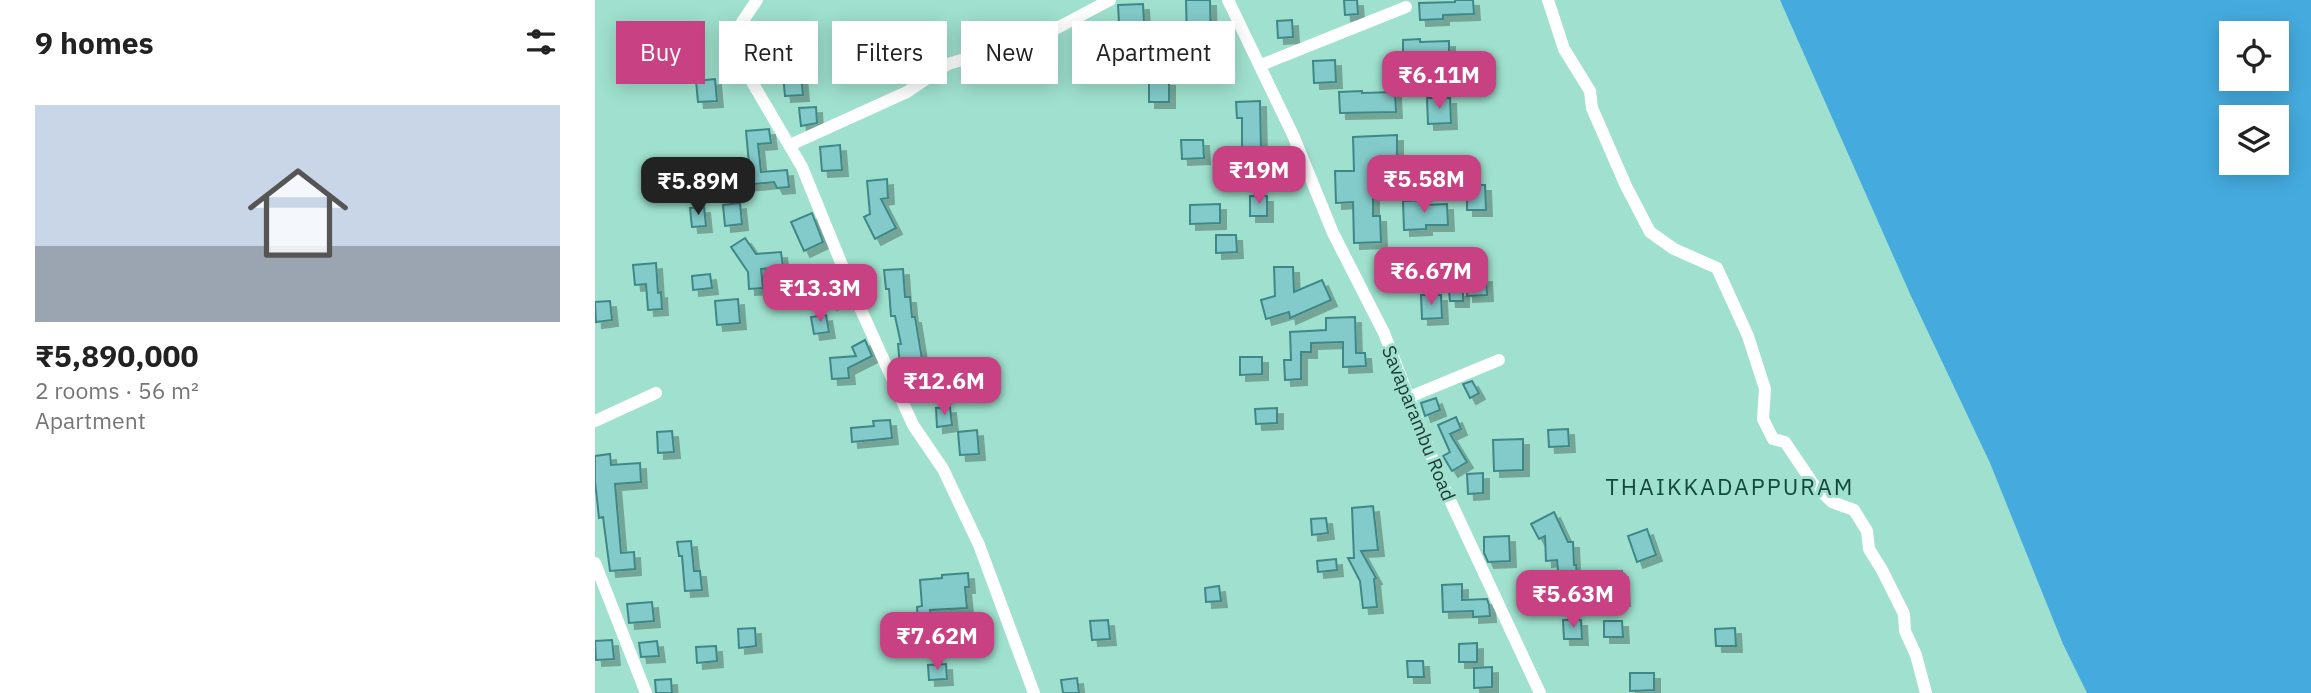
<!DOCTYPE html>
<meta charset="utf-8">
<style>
:root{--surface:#fff;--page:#f2f2f2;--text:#222;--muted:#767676;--accent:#c84283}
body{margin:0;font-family:"IBM Plex Sans",sans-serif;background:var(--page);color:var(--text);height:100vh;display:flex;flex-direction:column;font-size:26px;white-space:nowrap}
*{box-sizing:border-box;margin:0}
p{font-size:23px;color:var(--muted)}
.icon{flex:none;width:38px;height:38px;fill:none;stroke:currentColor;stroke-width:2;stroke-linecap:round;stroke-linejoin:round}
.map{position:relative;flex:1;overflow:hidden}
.panel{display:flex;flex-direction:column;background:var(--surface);width:595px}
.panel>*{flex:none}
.top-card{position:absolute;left:21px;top:21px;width:665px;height:63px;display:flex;gap:14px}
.controls{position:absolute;left:1624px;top:21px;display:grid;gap:14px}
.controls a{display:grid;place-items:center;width:70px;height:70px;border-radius:0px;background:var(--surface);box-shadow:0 4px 18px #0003;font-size:35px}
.price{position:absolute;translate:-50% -60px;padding:0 16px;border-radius:14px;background:var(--accent);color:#fff;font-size:23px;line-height:46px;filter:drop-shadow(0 2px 4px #0008)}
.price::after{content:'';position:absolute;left:50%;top:42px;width:21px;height:16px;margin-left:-10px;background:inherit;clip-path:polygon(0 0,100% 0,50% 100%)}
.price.current{background:#222;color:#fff}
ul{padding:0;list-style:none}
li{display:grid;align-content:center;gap:14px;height:371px;padding:0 35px}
li span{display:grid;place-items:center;height:217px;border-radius:0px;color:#555}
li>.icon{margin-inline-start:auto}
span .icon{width:126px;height:126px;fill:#fffc;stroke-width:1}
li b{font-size:30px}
h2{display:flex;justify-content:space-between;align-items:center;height:84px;padding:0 35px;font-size:30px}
.tag{padding:0 24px;border-radius:0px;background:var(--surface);box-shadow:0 4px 18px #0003;font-size:24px;line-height:63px}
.tag.current{background:var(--accent);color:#fff}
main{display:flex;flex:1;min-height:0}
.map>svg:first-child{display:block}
.water{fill:#45abdf;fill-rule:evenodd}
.building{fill:#83cbca;stroke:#3f8887;stroke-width:2;filter:url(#shadow)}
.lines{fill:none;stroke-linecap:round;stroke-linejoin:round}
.street{stroke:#fff;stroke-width:12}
.labels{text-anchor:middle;stroke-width:6;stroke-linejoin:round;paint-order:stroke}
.street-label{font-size:19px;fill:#1d3831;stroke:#9fe1ce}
.quarter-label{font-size:23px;letter-spacing:2px;fill:#15483c;stroke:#9fe1ce}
</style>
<main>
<section class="panel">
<h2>9 homes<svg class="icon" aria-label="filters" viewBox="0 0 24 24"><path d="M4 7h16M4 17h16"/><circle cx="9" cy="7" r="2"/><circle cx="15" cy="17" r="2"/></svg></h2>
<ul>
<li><span style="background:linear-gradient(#c9d6e8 65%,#9aa5b1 0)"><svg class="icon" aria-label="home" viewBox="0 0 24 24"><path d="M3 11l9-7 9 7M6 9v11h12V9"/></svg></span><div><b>₹5,890,000</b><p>2 rooms · 56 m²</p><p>Apartment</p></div></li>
</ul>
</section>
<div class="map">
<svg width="1716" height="693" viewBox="0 0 1716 693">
<defs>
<filter id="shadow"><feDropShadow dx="6" dy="6" stdDeviation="0" flood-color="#0004"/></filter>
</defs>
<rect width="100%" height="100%" fill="#9fe1ce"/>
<path class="water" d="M1185 0H1716V693H1492L1468 644 1395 463 1316 296ZM1636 33H1682V79H1636ZM1636 117H1682V163H1636Z"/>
<g class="building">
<polygon points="591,0 615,0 616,45 624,45 625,61 572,60 571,54 541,55 541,40 564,40 564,44 592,43"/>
<polygon points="749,0 762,0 763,14 750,15"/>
<polygon points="860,0 878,0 879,14 848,15 848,19 825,20 824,3 860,2"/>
<polygon points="548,4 549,22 524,23 523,5"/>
<polygon points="697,20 698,37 683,38 682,21"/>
<polygon points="179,25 180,40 164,41 162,26"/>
<polygon points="825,39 825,42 854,41 854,56 824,57 824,71 801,71 800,54 808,54 808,40"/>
<polygon points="498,60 522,60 523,77 499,77"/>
<polygon points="740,60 741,82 719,83 718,61"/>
<polygon points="206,74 208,95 190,96 188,75"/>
<polygon points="120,79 122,101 103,102 101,81"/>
<rect x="554" y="80" width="20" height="22"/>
<polygon points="767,91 767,93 800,92 801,112 745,113 744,92"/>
<polygon points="832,98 855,98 856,123 833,124"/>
<polygon points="665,101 666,151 662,151 663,183 647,184 647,118 642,118 641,102"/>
<polygon points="221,107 222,123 206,126 204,108"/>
<polygon points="174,129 176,143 163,144 166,172 192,170 194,187 182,188 179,182 149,185 147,164 154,164 151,131"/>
<polygon points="802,135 802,192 778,193 778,216 785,216 786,242 759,243 758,202 741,203 740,171 759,171 758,137"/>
<polygon points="586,140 608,140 609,158 587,159"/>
<polygon points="245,145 247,170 227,171 225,147"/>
<polygon points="292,179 293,198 286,199 301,228 280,239 269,217 275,214 272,181"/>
<polygon points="872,185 890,185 891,210 872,210"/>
<rect x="655" y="196" width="17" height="20"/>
<polygon points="831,200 831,205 852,204 853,225 831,225 831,229 809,230 808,201"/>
<polygon points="145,203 147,224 130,226 128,205"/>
<polygon points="625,204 625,223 595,224 595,205"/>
<polygon points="109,207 111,226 97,227 95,208"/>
<polygon points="217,213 228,242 209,251 196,222"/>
<polygon points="621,235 641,235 642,252 621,253"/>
<polygon points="150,238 161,254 186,252 188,267 166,269 168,288 154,289 153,272 136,247"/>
<polygon points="826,254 826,270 807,270 807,255"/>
<polygon points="61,263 63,293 66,292 67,309 53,310 51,284 40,285 38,265"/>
<polygon points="679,267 698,267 699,292 727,280 736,300 695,318 694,312 671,319 666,300 680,296"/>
<polygon points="308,269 310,297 315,297 317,317 320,317 328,365 305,367 303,344 306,344 300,316 296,316 294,289 291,289 289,270"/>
<polygon points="115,274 117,288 98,290 97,276"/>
<polygon points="891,276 892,295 872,296 872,277"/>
<polygon points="235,277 248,297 236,304 223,285"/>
<polygon points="854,291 868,291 868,301 855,301"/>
<polygon points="826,295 846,295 847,318 827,319"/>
<polygon points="143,299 145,323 122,325 120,301"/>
<polygon points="15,301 17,320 1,322 0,302"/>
<polygon points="231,315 234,332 219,334 216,317"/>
<polygon points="760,317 761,353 770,353 771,366 748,367 748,342 716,343 716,352 706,352 706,379 690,380 689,360 696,360 695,332 731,330 731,318"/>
<polygon points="270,340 277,356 253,368 254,378 237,379 235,358 261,356 257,347"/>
<polygon points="645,357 667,357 667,374 645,375"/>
<polygon points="877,381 884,393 875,398 868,384"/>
<polygon points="841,398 845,410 830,416 826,403"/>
<polygon points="355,407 357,425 342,427 341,408"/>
<polygon points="682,408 682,423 661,424 660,409"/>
<polygon points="861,417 866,429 855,434 872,462 857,471 848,456 855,452 843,425"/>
<polygon points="295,420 297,438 257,442 256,428 279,426 278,421"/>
<polygon points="973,429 974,446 954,447 953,430"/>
<polygon points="382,430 384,454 365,455 363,432"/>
<polygon points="77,431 79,452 63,453 62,432"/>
<polygon points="928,439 928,470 899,471 898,440"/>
<polygon points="15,454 16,465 45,463 46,482 20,484 26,553 39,552 40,569 15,571 8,517 4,518 0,481 0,456"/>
<polygon points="888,473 888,493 873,494 872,474"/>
<polygon points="778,506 783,550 766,551 781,578 779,579 782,607 768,608 765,581 753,558 759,558 757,508"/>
<polygon points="959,512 973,542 978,542 979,565 981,565 983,581 964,582 962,560 951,561 950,536 944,539 936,524"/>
<polygon points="731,518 733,533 717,535 716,519"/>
<polygon points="1052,529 1061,555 1042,562 1033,536"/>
<polygon points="914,536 915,561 893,562 889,553 889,537"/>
<polygon points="96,541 99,571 105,571 107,590 90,591 87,556 84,556 82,542"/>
<polygon points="741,559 742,570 723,572 722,561"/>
<polygon points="1027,571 1029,600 1004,602 1002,573"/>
<polygon points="373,573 374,587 370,587 372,608 335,610 336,622 323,623 322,607 327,606 325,580 347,578 347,575"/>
<polygon points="867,584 867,600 892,599 894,605 895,616 878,617 878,611 848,612 847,585"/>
<polygon points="624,586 626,601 611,602 610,588"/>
<polygon points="57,602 59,621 34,623 32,604"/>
<polygon points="513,620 515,639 497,640 495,621"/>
<polygon points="968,620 986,620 987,639 969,639"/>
<polygon points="1009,621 1027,621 1028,637 1009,637"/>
<polygon points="160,628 161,646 144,648 143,629"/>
<polygon points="1140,628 1141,646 1121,646 1120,629"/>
<polygon points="17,640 19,659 1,660 0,641"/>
<polygon points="62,641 64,656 46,657 44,643"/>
<polygon points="882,643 882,662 864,662 864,644"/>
<polygon points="121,646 122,661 102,663 101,647"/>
<polygon points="812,661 828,661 829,677 813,677"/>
<polygon points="351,664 352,679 334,680 333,665"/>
<polygon points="897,667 897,687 879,688 879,668"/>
<polygon points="1035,673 1059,673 1059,690 1035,691"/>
<polygon points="482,678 484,693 468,693 466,680"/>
<polygon points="76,679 77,693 61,693 60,680"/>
</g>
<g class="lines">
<g class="street">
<polyline points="162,0 143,28 142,43 157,82 207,167 258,292 318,425 348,469 384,545 439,693"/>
<polyline points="633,0 698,135 738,233 789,333 846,481 945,693"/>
<polyline points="953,0 969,49 995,91 997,108 1031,186 1055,232 1079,249 1122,268 1153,336 1170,389 1168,419 1178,439 1190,442 1219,485 1237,502 1259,510 1272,531 1274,549 1287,570 1309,614 1310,631 1321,655 1331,693"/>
<polyline points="666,65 811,7"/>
<polyline points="195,145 312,92 353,64 447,36 515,0"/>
<polyline points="812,398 904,360"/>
<polyline points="0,421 61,393"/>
<polyline points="0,563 51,693"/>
</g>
</g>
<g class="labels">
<g class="street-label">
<text transform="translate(824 423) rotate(68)" y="7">Savaparambu Road</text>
</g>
<g class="quarter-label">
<text x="1135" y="495">THAIKKADAPPURAM</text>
</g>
</g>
</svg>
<div class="controls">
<a><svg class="icon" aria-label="locate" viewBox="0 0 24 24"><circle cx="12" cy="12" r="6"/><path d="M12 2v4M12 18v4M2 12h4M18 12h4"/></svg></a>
<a><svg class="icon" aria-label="layers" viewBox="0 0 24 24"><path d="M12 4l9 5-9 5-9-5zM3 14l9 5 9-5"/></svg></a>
</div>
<b class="price" style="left:844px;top:111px">₹6.11M</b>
<b class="price" style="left:664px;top:206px">₹19M</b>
<b class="price" style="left:829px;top:215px">₹5.58M</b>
<b class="price current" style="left:103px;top:217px">₹5.89M</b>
<b class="price" style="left:836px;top:307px">₹6.67M</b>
<b class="price" style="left:225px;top:324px">₹13.3M</b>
<b class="price" style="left:349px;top:417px">₹12.6M</b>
<b class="price" style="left:978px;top:630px">₹5.63M</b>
<b class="price" style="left:342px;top:672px">₹7.62M</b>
<div class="top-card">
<a class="tag current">Buy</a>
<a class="tag">Rent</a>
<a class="tag">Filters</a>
<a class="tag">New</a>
<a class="tag">Apartment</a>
</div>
</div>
</main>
